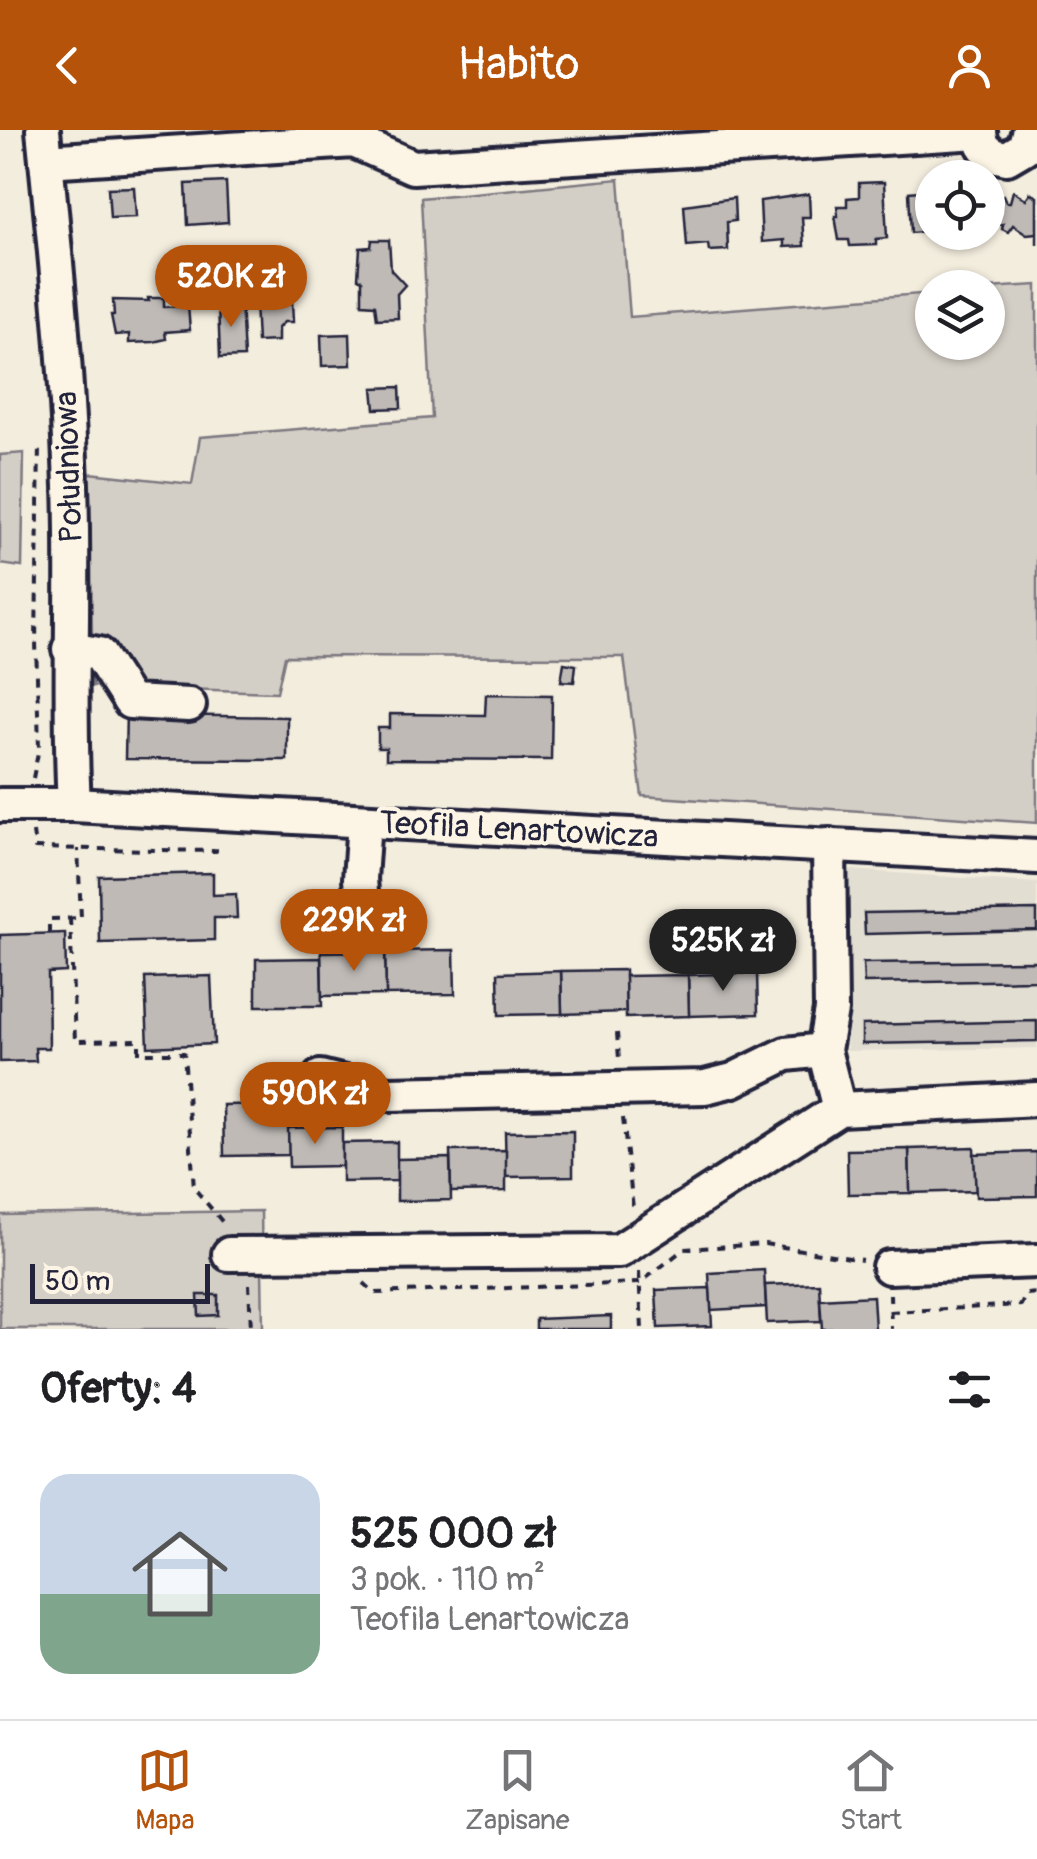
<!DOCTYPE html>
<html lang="pl">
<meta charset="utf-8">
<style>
:root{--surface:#fff;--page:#f6f6f6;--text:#202124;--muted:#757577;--line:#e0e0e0;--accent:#b45309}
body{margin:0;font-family:Pangolin,sans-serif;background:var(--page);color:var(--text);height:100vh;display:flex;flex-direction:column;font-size:38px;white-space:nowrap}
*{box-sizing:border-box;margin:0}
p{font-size:32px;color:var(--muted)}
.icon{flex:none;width:55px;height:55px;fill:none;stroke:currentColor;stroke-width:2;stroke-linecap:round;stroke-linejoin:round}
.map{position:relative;height:1199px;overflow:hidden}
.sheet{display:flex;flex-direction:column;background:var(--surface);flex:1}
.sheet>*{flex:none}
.fabs{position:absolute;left:915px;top:30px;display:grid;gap:20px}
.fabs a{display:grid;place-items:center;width:90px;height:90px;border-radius:50%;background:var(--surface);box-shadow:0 2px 8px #0004;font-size:50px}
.scale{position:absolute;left:30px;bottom:25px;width:180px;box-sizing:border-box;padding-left:10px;border:5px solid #22223b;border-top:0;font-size:28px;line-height:35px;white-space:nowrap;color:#22223b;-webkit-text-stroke:8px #fcf5e5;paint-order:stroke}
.price{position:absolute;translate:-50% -85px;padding:0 22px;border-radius:35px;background:var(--accent);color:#fff;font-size:32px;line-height:65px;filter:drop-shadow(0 2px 5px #0008)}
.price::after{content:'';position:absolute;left:50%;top:60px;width:30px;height:22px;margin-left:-15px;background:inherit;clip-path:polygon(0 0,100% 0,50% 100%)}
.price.current{background:#222;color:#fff}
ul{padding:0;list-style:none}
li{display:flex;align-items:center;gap:30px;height:250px;padding:0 40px}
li+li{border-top:2px solid var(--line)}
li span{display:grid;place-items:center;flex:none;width:280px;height:200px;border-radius:30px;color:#555}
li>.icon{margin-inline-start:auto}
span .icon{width:120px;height:120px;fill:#fffc;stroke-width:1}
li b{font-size:42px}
h2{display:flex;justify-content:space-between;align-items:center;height:120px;padding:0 40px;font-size:42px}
header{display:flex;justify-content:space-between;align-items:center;height:130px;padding:0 40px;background:var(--accent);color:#fff;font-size:45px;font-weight:600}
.menu{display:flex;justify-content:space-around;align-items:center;height:140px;border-top:2px solid var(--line);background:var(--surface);font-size:28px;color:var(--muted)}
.menu a{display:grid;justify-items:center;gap:5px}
.menu .current{color:var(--accent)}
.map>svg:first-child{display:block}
.built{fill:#e3ded2}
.green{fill:#d4cfc6;stroke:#7b7880;stroke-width:2.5}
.building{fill:#bfbab6;stroke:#22223b;stroke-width:2.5}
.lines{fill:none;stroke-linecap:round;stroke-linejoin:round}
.minor-casing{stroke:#22223b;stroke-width:40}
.path{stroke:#22223b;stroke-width:4;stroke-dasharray:8 8;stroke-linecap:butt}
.minor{stroke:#fcf5e5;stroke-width:32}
.labels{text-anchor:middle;stroke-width:8;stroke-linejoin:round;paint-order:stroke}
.street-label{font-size:32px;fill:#22223b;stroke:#fcf5e5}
</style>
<header><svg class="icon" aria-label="back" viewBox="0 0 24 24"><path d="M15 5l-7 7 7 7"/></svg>Habito<svg class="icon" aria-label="person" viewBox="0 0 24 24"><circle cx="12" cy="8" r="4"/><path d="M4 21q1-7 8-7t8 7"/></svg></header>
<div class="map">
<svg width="1037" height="1199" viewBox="0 0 1037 1199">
<rect width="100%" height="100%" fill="#f3edde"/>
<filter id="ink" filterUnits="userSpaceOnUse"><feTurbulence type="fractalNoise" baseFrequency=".01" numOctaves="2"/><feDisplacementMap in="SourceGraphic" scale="20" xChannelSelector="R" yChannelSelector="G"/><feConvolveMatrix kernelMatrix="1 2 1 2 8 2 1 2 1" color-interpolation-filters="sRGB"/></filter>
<g filter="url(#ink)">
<polygon class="built" points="839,739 1037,753 1037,918 847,921"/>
<g class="green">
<polygon points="619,49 630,187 932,163 932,212 988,212 988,158 1037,155 1037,693 642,666 624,527 285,526 277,562 93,556 89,343 192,354 200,307 432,288 421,68"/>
<polygon points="24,323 22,437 0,434 0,325"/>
<polygon points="261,1081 263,1199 0,1199 0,1085"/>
</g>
<g class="building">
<polygon points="226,52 228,92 188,95 186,54"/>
<polygon points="884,52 887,108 876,109 876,115 850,116 849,110 839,110 835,86 838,86 837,76 847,76 847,68 859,67 859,53"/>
<polygon points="134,57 136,87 110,88 108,58"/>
<polygon points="932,60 932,101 911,103 909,62"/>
<polygon points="1013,61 1026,69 1030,63 1037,67 1037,114 1037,103 1027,104 1013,95 1008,102 1002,99 1003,94 990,96 988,70 1003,65 1006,72 1010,72"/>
<polygon points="809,64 810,87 802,87 804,116 784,117 784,110 762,112 760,71"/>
<polygon points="734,68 735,91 727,92 728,120 709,121 708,114 687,116 684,75"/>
<polygon points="372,110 389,110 391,140 405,155 397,164 398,188 377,189 375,175 362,174 362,150 358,148 360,118 371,117"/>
<polygon points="148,168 164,168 164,177 188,176 190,200 165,202 166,209 153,212 129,213 129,204 115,205 111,185 114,185 113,170 149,171"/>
<polygon points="292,170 293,192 284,192 278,198 278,211 257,212 255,172"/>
<polygon points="241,172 244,227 220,228 218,173"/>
<polygon points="350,204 351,235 322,236 321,205"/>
<polygon points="400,257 401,278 375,279 373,258"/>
<polygon points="564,533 576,535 574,552 561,551"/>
<polygon points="486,564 552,565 551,630 386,629 386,618 378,618 378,598 390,598 390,584 485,585"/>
<polygon points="126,580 160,585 287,587 287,630 125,629"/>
<polygon points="213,743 213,765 236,764 237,788 214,788 214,810 100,813 99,746"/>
<polygon points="1037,780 1037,800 865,804 864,783"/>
<polygon points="65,803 66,842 48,843 49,918 35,918 36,931 0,932 0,805"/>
<polygon points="454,820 455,864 386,865 385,821"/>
<polygon points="385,821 386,865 322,866 321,822"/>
<polygon points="321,828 322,876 256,876 256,829"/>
<polygon points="1037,831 1037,850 864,853 863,833"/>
<polygon points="625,840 626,882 562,884 561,841"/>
<polygon points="561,841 562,884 499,885 498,843"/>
<polygon points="757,843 758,884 689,886 688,845"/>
<polygon points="688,845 689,886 626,888 625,846"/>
<polygon points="211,846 214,914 148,917 145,848"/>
<polygon points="1037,891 1037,911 862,914 862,895"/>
<polygon points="288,974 289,1025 224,1026 223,975"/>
<polygon points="342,997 342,1036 289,1037 288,998"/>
<polygon points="573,1001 573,1046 506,1047 505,1002"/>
<polygon points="397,1012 397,1051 342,1052 342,1013"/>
<polygon points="974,1017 976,1061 910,1063 909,1019"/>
<polygon points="909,1019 910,1063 848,1064 847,1020"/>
<polygon points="506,1020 506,1061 451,1062 450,1021"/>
<polygon points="1037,1022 1037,1066 976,1067 974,1024"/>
<polygon points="450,1028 451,1070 397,1071 397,1029"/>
<polygon points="764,1140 766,1177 711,1180 709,1143"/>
<polygon points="819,1153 821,1191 767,1193 765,1155"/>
<polygon points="710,1158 712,1196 658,1198 656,1160"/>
<polygon points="198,1165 218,1165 218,1185 199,1186"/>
<polygon points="873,1166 875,1199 822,1199 820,1169"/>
<polygon points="611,1186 611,1199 536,1199 536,1189"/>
</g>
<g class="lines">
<defs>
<g id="minor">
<path d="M43 0C55 119 67 237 71 356 75 462 68 568 74 675"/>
<path d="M980 0C980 18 990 26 1007 28L1024 18 1029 0"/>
<polyline points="46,31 354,11 413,37 979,2"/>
<polyline points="69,519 99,524 130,572 189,575"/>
<polyline points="0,675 74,675 1037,727"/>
<polyline points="829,715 831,880 824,920 839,979"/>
<polyline points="362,774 360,749 364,691"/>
<polyline points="320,947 388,964 705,957 733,950 786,924 824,920"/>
<polyline points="229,1124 619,1121 839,979 1037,969"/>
<polyline points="889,1137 1037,1131"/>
</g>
</defs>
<use href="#minor" class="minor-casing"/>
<g class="path">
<polyline points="33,648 39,618 36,512 39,314"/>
<polyline points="33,702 35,718 216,721 216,712"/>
<polyline points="70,788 75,911 139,910 139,923 184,923 194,1058 225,1095"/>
<polyline points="49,803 49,789 81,788 78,719"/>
<polyline points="617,903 619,929"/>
<polyline points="623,988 633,1078"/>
<polyline points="639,1142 642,1199"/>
<polyline points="364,1153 375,1163 640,1153 684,1119 765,1114 862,1130"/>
<polyline points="249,1154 251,1199"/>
<polyline points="890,1164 891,1199"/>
<polyline points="890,1182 1021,1175 1026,1164 1037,1163"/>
</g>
<use href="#minor" class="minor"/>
</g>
</g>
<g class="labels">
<g class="street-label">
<text transform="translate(68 337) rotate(-92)" y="11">Południowa</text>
<text transform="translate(519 699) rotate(3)" y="11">Teofila Lenartowicza</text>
</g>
</g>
</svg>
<div class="fabs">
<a><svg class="icon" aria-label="locate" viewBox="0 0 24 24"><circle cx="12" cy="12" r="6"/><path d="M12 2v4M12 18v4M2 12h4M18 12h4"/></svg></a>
<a><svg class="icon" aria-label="layers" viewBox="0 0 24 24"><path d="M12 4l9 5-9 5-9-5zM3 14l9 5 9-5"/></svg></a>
</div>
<div class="scale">50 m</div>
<b class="price" style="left:231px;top:200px">520K zł</b>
<b class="price" style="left:354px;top:844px">229K zł</b>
<b class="price current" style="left:723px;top:864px">525K zł</b>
<b class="price" style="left:315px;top:1017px">590K zł</b>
</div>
<section class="sheet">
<h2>Oferty: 4<svg class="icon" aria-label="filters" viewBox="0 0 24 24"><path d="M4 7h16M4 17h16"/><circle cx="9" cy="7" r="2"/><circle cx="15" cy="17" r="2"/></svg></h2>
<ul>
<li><span style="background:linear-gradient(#c9d6e8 60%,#7fa58c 0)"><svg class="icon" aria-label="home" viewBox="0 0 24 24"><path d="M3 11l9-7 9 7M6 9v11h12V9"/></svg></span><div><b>525 000 zł</b><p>3 pok. · 110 m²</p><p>Teofila Lenartowicza</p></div></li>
</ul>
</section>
<nav class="menu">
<a class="current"><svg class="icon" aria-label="map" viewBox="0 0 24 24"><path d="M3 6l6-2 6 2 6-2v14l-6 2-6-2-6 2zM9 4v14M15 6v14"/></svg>Mapa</a>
<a><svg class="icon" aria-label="saved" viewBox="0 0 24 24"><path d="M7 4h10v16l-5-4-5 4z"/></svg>Zapisane</a>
<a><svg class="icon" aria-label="home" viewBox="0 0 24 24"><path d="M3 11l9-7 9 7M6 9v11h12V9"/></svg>Start</a>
</nav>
